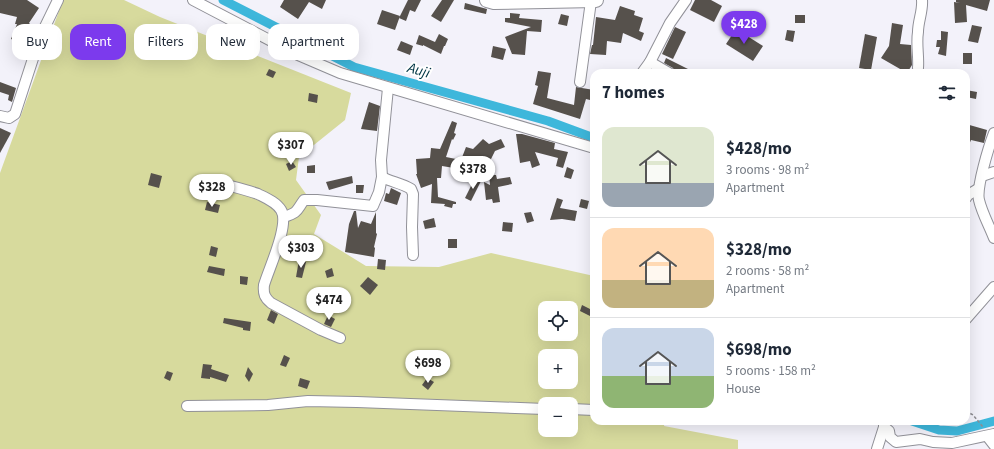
<!DOCTYPE html>
<meta charset="utf-8">
<style>
:root{--surface:#fff;--page:#f2f2f3;--text:#1f2937;--muted:#747a83;--line:#e0e1e3;--accent:#7c3aed}
body{margin:0;font-family:"Source Sans 3",sans-serif;background:var(--page);color:var(--text);height:100vh;display:flex;flex-direction:column;font-size:15px;white-space:nowrap}
*{box-sizing:border-box;margin:0}
p{font-size:13px;color:var(--muted)}
.icon{flex:none;width:22px;height:22px;fill:none;stroke:currentColor;stroke-width:2;stroke-linecap:round;stroke-linejoin:round}
.map{position:relative;flex:1;overflow:hidden}
.drawer{position:absolute;left:590px;top:69px;width:380px;height:356px;display:flex;flex-direction:column;background:var(--surface);border-radius:12px;box-shadow:0 4px 16px #0002}
.drawer>*{flex:none}
.hud{position:absolute;left:12px;top:24px;width:380px;height:36px;display:flex;gap:8px}
.tools{position:absolute;left:538px;top:301px;display:grid;gap:8px}
.tools a{display:grid;place-items:center;width:40px;height:40px;border-radius:8px;background:var(--surface);box-shadow:0 4px 16px #0002;font-size:20px}
.price{position:absolute;translate:-50% -34px;padding:0 9px;border-radius:14px;background:#fff;color:#222;font-size:13px;line-height:26px;filter:drop-shadow(0 1px 2px #0008)}
.price::after{content:'';position:absolute;left:50%;top:24px;width:12px;height:9px;margin-left:-6px;background:inherit;clip-path:polygon(0 0,100% 0,50% 100%)}
.price.active{background:var(--accent);color:#fff}
ul{padding:0;list-style:none}
li{display:flex;align-items:center;gap:12px;height:100px;padding:0 12px}
li+li{border-top:1px solid var(--line)}
li span{display:grid;place-items:center;flex:none;width:112px;height:80px;border-radius:12px;color:#555}
li>.icon{margin-inline-start:auto}
span .icon{width:48px;height:48px;fill:#fffc;stroke-width:1}
li b{font-size:17px}
h2{display:flex;justify-content:space-between;align-items:center;height:48px;padding:0 12px;font-size:17px}
.chip{padding:0 14px;border-radius:12px;background:var(--surface);box-shadow:0 4px 16px #0002;font-size:14px;line-height:36px}
.chip.active{background:var(--accent);color:#fff}
.map>svg:first-child{display:block}
.green{fill:#d7da9d;fill-rule:evenodd}
.lines{fill:none;stroke-linecap:round;stroke-linejoin:round}
.canal{stroke:#3eb7db;stroke-width:9}
.building{fill:#56514c}
.street-casing{stroke:#919198;stroke-width:12}
.secondary-casing{stroke:#919198;stroke-width:16}
.path{stroke:#8e8d93;stroke-width:1.5;stroke-dasharray:3 2;stroke-linecap:butt}
.street{stroke:#fff;stroke-width:10}
.secondary{stroke:#fff;stroke-width:14}
.labels{text-anchor:middle;stroke-width:4;stroke-linejoin:round;paint-order:stroke}
.water-label{font-size:15px;font-style:italic;fill:#003645;stroke:#fff}
</style>
<div class="map">
<svg width="994" height="449" viewBox="0 0 994 449">
<rect width="100%" height="100%" fill="#f3f2fa"/>
<path class="green" d="M63 0H124L160 17 351 93 345 120 299 157 296 180 321 215 314 234 366 266 439 267 491 253 594 276V421H665L664 426 738 440V449H0V173ZM545 308H571V334H545ZM545 356H571V382H545ZM545 404H571V430H545Z"/>
<g class="lines">
<g class="canal">
<polyline points="223,0 354,67 548,121 594,138"/>
<polyline points="912,421 939,430 957,431 994,421"/>
</g>
</g>
<g class="building">
<polygon points="0,0 27,0 39,8 29,23 30,24 22,43 11,39 17,24 15,24 17,17 0,13"/>
<polygon points="284,0 326,0 322,9 309,2 298,19 280,7"/>
<polygon points="408,0 421,0 415,12 410,10 406,21 399,18"/>
<polygon points="442,0 454,0 441,22 431,16"/>
<polygon points="695,0 711,0 722,6 714,22 690,10"/>
<polygon points="956,0 990,0 987,11 966,5 967,22 955,23 954,2 960,3 956,2"/>
<polygon points="465,3 487,9 486,14 464,9"/>
<polygon points="620,6 635,11 634,15 643,18 639,31 644,33 641,41 623,33 621,43 607,41 606,55 590,54 592,45 593,45 596,17 615,20"/>
<polygon points="382,10 400,16 395,30 377,24"/>
<polygon points="510,13 520,14 519,18 542,20 541,32 527,31 525,55 512,54 505,37 531,27 505,22 505,18 510,18"/>
<polygon points="561,14 569,16 567,26 558,24"/>
<rect x="795" y="15" width="10" height="8"/>
<polygon points="892,23 903,25 900,44 911,45 912,65 907,73 881,58 889,46"/>
<polygon points="972,25 982,27 978,43 968,41"/>
<polygon points="340,26 352,31 349,40 337,35"/>
<polygon points="675,27 686,32 673,59 662,54"/>
<polygon points="736,29 763,46 753,61 726,44"/>
<polygon points="787,30 795,31 793,42 785,40"/>
<polygon points="941,31 948,32 946,56 938,54 940,47 936,47 937,40 941,40"/>
<polygon points="238,34 246,37 242,47 234,44"/>
<polygon points="439,34 448,39 445,46 444,46 441,54 423,45 423,46 416,44 419,35 435,42"/>
<polygon points="865,34 877,37 871,70 859,68"/>
<polygon points="401,41 413,46 410,55 397,50"/>
<polygon points="493,46 506,49 503,60 491,57"/>
<rect x="963" y="53" width="9" height="11"/>
<polygon points="666,58 696,73 675,73 673,68 664,63"/>
<polygon points="269,69 276,72 273,78 266,75"/>
<polygon points="538,71 551,73 547,98 574,105 576,87 594,90 594,101 586,99 580,119 533,104 538,86 535,85"/>
<polygon points="0,82 16,88 12,102 8,100 9,95 0,92"/>
<polygon points="966,90 977,92 976,99 966,97"/>
<polygon points="309,93 318,95 317,103 308,101"/>
<polygon points="369,102 380,106 377,131 361,129"/>
<polygon points="452,121 457,123 454,133 456,134 453,140 452,139 446,157 461,160 466,147 473,149 483,139 489,144 501,139 505,147 495,151 488,165 475,159 466,178 457,175 460,169 442,166 441,178 437,178 438,197 456,202 456,204 453,204 452,208 444,206 445,204 431,203 432,184 421,188 416,174 417,174 416,159 430,158 431,148 440,149"/>
<polygon points="966,124 987,130 984,143 971,140 966,152"/>
<polygon points="0,128 11,133 0,153"/>
<polygon points="516,134 522,134 555,143 554,149 568,152 563,168 556,166 558,158 535,152 540,165 532,168 530,161 520,163"/>
<polygon points="292,161 296,167 289,171 286,164"/>
<polygon points="315,165 315,173 307,173 307,166"/>
<polygon points="567,167 574,170 571,179 564,177"/>
<polygon points="151,173 162,176 159,188 148,185"/>
<polygon points="489,175 496,175 497,179 510,177 512,184 498,187 500,202 493,203 492,199 486,200 484,182 490,185"/>
<polygon points="352,176 353,183 329,190 326,182"/>
<polygon points="475,178 481,181 471,201 465,198"/>
<polygon points="356,185 364,185 363,193 356,193"/>
<polygon points="391,188 401,193 397,205 384,201 386,193 389,194"/>
<polygon points="557,198 563,200 560,208 577,211 575,221 562,219 550,220"/>
<polygon points="581,199 589,201 587,209 579,207"/>
<polygon points="207,202 220,205 218,213 205,210"/>
<polygon points="354,211 356,211 358,228 361,221 371,224 376,212 376,233 377,234 374,247 375,248 374,257 345,252 349,224"/>
<polygon points="531,212 534,221 527,223 524,213"/>
<polygon points="434,218 436,227 425,229 423,221"/>
<polygon points="503,222 513,223 512,232 502,231"/>
<rect x="448" y="239" width="9" height="9"/>
<polygon points="211,246 218,248 216,257 209,255"/>
<polygon points="378,259 386,260 385,270 377,269"/>
<polygon points="299,260 306,262 302,278 296,277"/>
<polygon points="209,266 225,269 224,276 207,272"/>
<polygon points="332,268 334,276 327,278 325,271"/>
<polygon points="240,276 248,277 247,285 240,284"/>
<polygon points="368,277 378,285 370,295 360,286"/>
<polygon points="336,291 343,297 338,303 331,298"/>
<polygon points="582,305 594,311 594,318 580,311"/>
<polygon points="271,310 278,314 274,324 267,320"/>
<polygon points="328,315 335,319 331,327 324,324"/>
<polygon points="224,318 251,322 250,331 243,330 243,328 223,323"/>
<polygon points="284,355 290,358 286,367 280,365"/>
<polygon points="203,364 212,365 211,369 229,375 226,382 210,377 210,379 201,378"/>
<polygon points="248,367 253,374 249,382 245,376"/>
<polygon points="167,371 173,373 170,381 164,378"/>
<polygon points="300,378 310,381 307,389 298,386"/>
<polygon points="427,378 434,382 428,390 422,385"/>
</g>
<g class="lines">
<defs>
<g id="street">
<polyline points="193,0 298,55 340,73 594,148"/>
<polyline points="650,62 669,73"/>
<path d="M918 68C919 56 916 44 918 32 918 21 923 11 922 0"/>
<polyline points="642,73 650,62 670,23 686,0"/>
<polyline points="580,82 591,1"/>
<polyline points="0,116 9,118 15,114 40,37 58,0"/>
<path d="M994 133C989 146 976 188 979 200 982 213 989 225 994 238"/>
<polyline points="982,176 994,172"/>
<path d="M382 177C391 182 402 183 411 189L413 194 412 227 413 255"/>
<path d="M223 184C234 187 247 190 258 194 266 198 276 202 281 210 290 224 269 268 264 285 263 294 265 298 271 303L321 330 340 338"/>
<polyline points="966,198 968,195 978,189"/>
<path d="M284 217C299 212 296 211 304 200H317L373 206 379 192 382 177 381 160 388 88"/>
<polyline points="966,319 994,287"/>
<polyline points="187,406 268,405 308,401 357,402 545,409"/>
<polyline points="571,409 594,410"/>
<polyline points="884,427 889,431 890,437 896,442 920,439 933,442 952,443 994,434"/>
<polyline points="987,436 994,445"/>
<polyline points="877,449 884,427 884,422"/>
</g>
<polyline id="secondary" points="487,0 494,2 596,0"/>
</defs>
<use href="#street" class="street-casing"/>
<use href="#secondary" class="secondary-casing"/>
<polyline class="path" points="966,411 973,415 983,427"/>
<use href="#street" class="street"/>
<use href="#secondary" class="secondary"/>
</g>
<g class="labels">
<g class="water-label">
<text transform="translate(419 70) rotate(16)" y="5">Auji</text>
</g>
</g>
</svg>
<div class="tools">
<a><svg class="icon" aria-label="locate" viewBox="0 0 24 24"><circle cx="12" cy="12" r="6"/><path d="M12 2v4M12 18v4M2 12h4M18 12h4"/></svg></a>
<a>+</a>
<a>−</a>
</div>
<b class="price active" style="left:744px;top:45px">$428</b>
<b class="price" style="left:291px;top:166px">$307</b>
<b class="price" style="left:473px;top:190px">$378</b>
<b class="price" style="left:212px;top:208px">$328</b>
<b class="price" style="left:301px;top:269px">$303</b>
<b class="price" style="left:329px;top:321px">$474</b>
<b class="price" style="left:428px;top:384px">$698</b>
<div class="hud">
<a class="chip">Buy</a>
<a class="chip active">Rent</a>
<a class="chip">Filters</a>
<a class="chip">New</a>
<a class="chip">Apartment</a>
</div>
<section class="drawer">
<h2>7 homes<svg class="icon" aria-label="filters" viewBox="0 0 24 24"><path d="M4 7h16M4 17h16"/><circle cx="9" cy="7" r="2"/><circle cx="15" cy="17" r="2"/></svg></h2>
<ul>
<li><span style="background:linear-gradient(#dfe7d0 70%,#9aa5b1 0)"><svg class="icon" aria-label="home" viewBox="0 0 24 24"><path d="M3 11l9-7 9 7M6 9v11h12V9"/></svg></span><div><b>$428/mo</b><p>3 rooms · 98 m²</p><p>Apartment</p></div></li>
<li><span style="background:linear-gradient(#ffd9b3 65%,#c2b280 0)"><svg class="icon" aria-label="home" viewBox="0 0 24 24"><path d="M3 11l9-7 9 7M6 9v11h12V9"/></svg></span><div><b>$328/mo</b><p>2 rooms · 58 m²</p><p>Apartment</p></div></li>
<li><span style="background:linear-gradient(#c9d6e8 60%,#8fb573 0)"><svg class="icon" aria-label="home" viewBox="0 0 24 24"><path d="M3 11l9-7 9 7M6 9v11h12V9"/></svg></span><div><b>$698/mo</b><p>5 rooms · 158 m²</p><p>House</p></div></li>
</ul>
</section>
</div>
